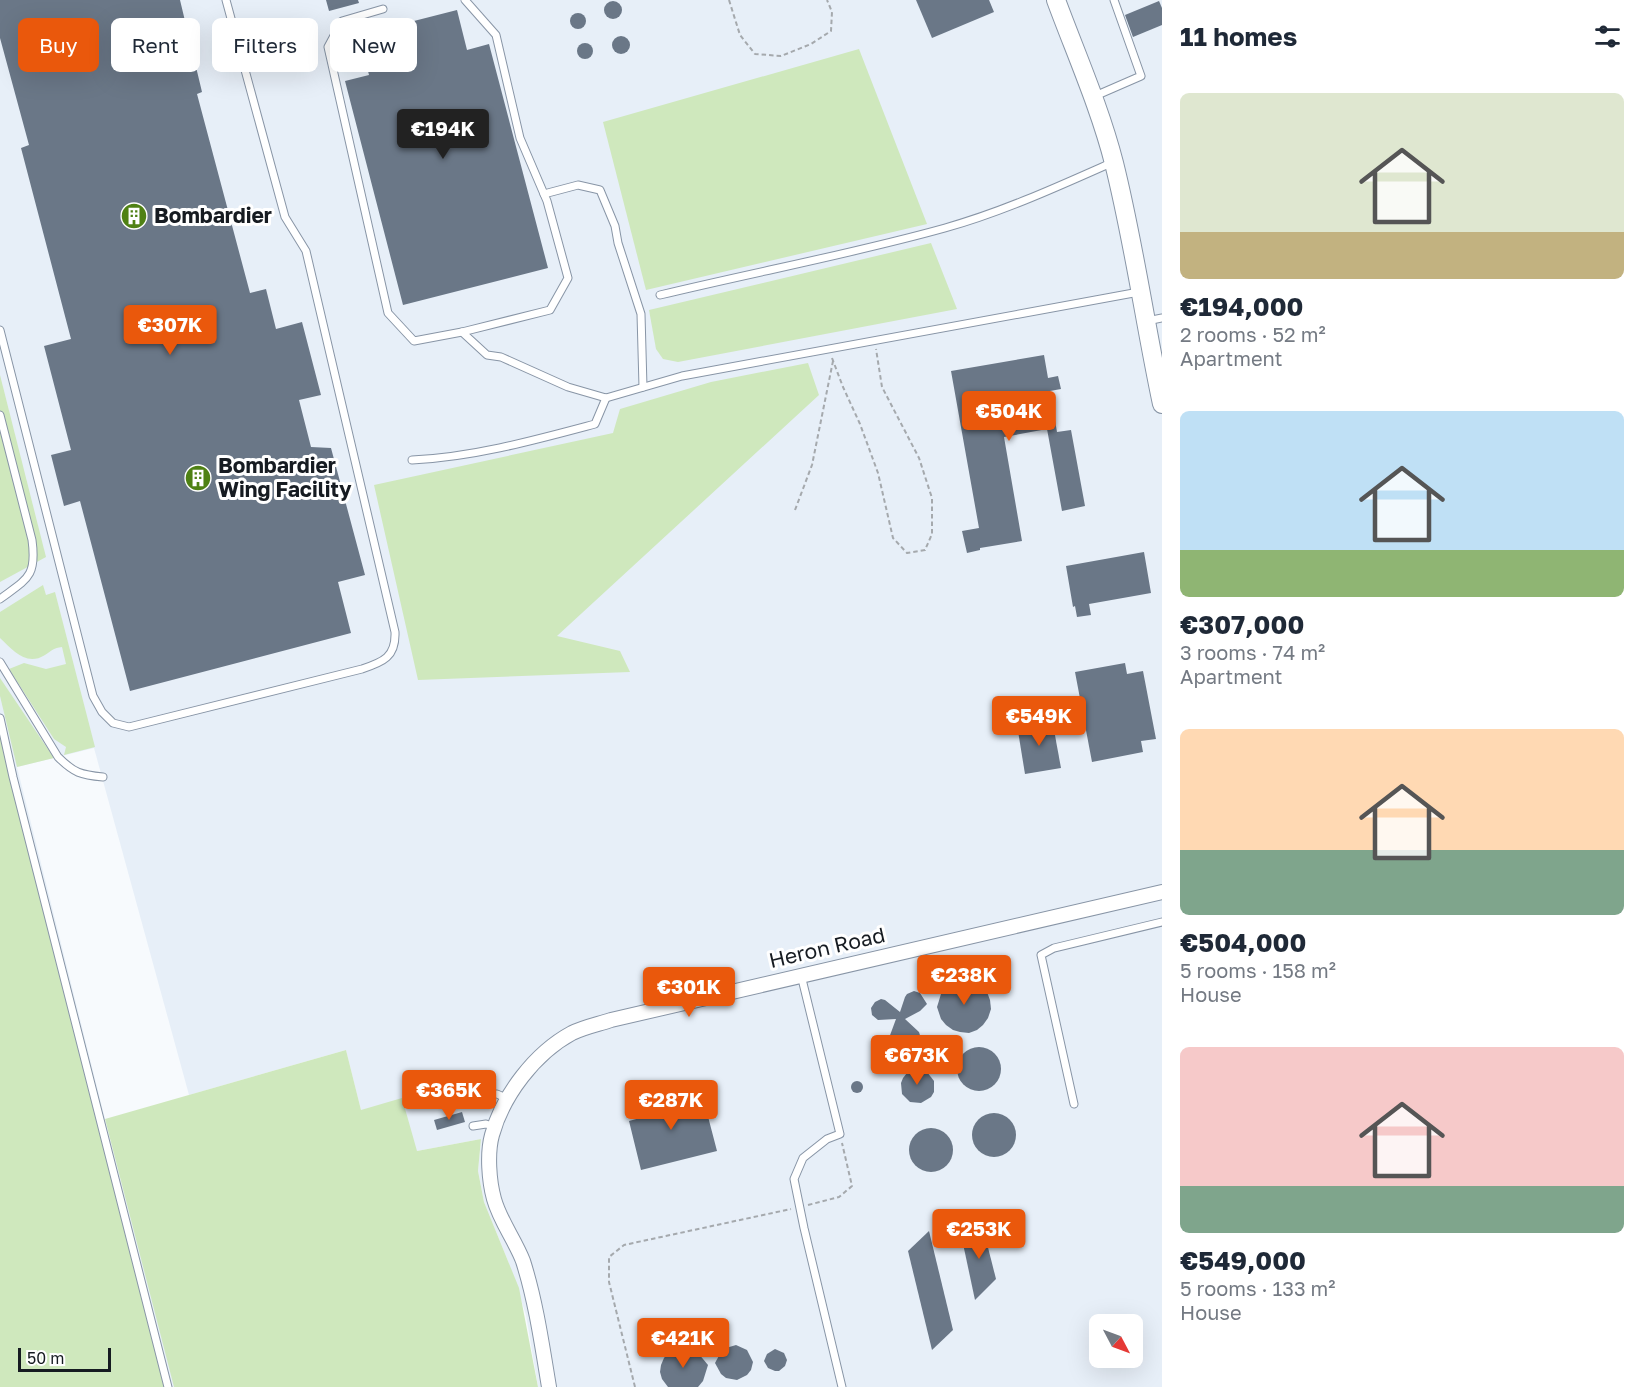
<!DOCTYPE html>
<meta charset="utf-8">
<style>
:root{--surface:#fff;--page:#f2f2f3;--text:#1f2937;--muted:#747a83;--accent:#ea580c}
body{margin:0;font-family:"Golos Text",sans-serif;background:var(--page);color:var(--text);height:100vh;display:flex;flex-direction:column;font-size:22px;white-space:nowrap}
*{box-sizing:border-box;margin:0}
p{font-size:20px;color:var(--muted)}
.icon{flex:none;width:33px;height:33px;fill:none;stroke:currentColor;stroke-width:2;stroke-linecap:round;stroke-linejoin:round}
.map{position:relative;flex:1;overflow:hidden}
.details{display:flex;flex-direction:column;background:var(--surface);width:480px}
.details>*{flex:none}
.hud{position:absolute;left:18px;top:18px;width:570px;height:54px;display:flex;gap:12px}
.needle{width:39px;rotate:131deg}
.tools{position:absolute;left:1089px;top:1314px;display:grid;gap:12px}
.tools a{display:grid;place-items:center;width:54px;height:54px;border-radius:9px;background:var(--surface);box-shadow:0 6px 24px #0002;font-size:30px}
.scale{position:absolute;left:18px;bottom:15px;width:93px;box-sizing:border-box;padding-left:6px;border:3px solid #161b21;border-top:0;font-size:16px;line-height:21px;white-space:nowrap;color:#161b21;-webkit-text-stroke:4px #fff;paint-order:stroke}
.price{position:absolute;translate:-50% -51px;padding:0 14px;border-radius:6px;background:var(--accent);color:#fff;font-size:20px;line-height:39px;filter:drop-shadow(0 2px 3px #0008)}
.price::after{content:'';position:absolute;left:50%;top:36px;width:18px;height:14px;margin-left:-9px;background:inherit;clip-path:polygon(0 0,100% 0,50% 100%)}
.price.on{background:#222;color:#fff}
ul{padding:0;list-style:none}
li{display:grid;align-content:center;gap:12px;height:318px;padding:0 18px}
li span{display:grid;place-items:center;height:186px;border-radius:9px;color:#555}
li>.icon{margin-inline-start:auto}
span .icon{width:108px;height:108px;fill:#fffc;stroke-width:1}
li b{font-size:26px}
h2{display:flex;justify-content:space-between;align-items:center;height:72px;padding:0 18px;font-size:26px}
.chip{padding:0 21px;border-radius:9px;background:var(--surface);box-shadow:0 6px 24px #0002;font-size:21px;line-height:54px}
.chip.on{background:var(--accent);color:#fff}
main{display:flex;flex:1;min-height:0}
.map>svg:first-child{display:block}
.built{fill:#e7eff8;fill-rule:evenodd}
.green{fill:#cfe8bd}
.building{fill:#6a7787}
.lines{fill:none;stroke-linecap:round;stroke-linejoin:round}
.lane-casing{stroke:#8895a6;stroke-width:9}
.street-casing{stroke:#8895a6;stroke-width:16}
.secondary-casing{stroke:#8895a6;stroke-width:20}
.path{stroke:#a5a9ad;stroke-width:2;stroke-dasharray:4.5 3;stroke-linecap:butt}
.lane{stroke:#fff;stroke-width:7}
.street{stroke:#fff;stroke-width:14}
.secondary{stroke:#fff;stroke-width:18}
.labels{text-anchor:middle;stroke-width:6;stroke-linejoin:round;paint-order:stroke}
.poi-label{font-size:21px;font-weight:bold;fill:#161b21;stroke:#fff;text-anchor:start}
.street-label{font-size:21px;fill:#161b21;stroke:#fff}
</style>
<main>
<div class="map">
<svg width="1162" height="1387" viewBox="0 0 1162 1387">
<rect width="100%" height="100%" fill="#f7fafd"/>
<path class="built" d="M0 0H1162V1387H538L526 1315 508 1261 484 1202 478 1171 481 1139 417 1151 361 1110 346 1050 189 1095 94 748 17 767 105 1119 175 1387H0ZM1100 1324H1132V1358H1100Z"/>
<g class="green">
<polygon points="859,49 927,224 646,290 603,122"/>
<polygon points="931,243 957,309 678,362 663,359 656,349 649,310"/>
<polygon points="808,363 819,395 557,636 620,651 630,672 418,680 374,485 613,433 620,409 711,382"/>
<polygon points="0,375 46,557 0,582"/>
<path d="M43 585 46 595 55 592 95 747 64 755 66 747 54 739 9 669 24 663 46 669 66 664 62 647C53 648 53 650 45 655 26 667 13 650 0 638V612Z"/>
<polygon points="0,678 54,758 17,767 0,696"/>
<polygon points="0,731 59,974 164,1387 0,1387"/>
<polygon points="346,1050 361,1110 402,1098 417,1151 481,1139 478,1171 484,1202 519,1288 538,1387 174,1387 105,1119"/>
</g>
<g class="building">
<polygon points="0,0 180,0 202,92 197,94 250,293 266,289 276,329 302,322 321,395 299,400 311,447 331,448 365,575 338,582 351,633 130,691 80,501 64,506 51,455 71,450 44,346 71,339 21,148 29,145 0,38"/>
<polygon points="326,0 358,0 359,3 329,11"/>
<polygon points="916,0 989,0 994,12 932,38"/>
<circle cx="613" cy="10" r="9"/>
<polygon points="1159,1 1162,8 1162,25 1133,37 1125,15"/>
<polygon points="457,10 467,50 489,44 548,268 403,305 345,81 369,75 359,35"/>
<circle cx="578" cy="21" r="8"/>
<circle cx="621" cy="45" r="9"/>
<circle cx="585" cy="51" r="8"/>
<polygon points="1044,355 1048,378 1058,376 1061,389 1050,391 1057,432 1071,430 1085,506 1062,511 1047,429 1004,437 1022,541 980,548 980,550 967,553 962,531 979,528 951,371"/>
<polygon points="1144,552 1151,593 1089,604 1091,615 1077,617 1075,606 1073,607 1066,566"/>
<polygon points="1125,663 1127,674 1143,671 1156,739 1141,741 1143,752 1092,762 1075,672"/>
<polygon points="1052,719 1061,768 1025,774 1017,725"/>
<polygon points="963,980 972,981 980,985 987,992 990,1000 991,1009 988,1018 983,1025 977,1030 969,1033 960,1032 953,1030 946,1025 941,1019 937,1007 941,994 947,987 954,982"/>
<polygon points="914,991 920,993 927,1004 920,1011 905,1019 919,1032 922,1042 921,1049 916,1051 917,1054 909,1061 898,1057 890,1050 889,1038 896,1019 878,1020 872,1015 871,1008 875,1002 881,999 885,1000 900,1012 905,997 907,994"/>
<circle cx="979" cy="1069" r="22"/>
<polygon points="911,1068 927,1072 934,1081 934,1092 931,1097 921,1103 910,1102 902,1094 901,1083 903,1078"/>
<circle cx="857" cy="1087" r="6"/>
<polygon points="689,1090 693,1108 705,1105 717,1151 641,1170 629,1121 640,1118 636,1104"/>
<polygon points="462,1112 465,1122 437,1130 434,1120"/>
<circle cx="994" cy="1135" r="22"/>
<circle cx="931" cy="1150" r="22"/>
<polygon points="981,1220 996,1279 975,1300 962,1239"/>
<polygon points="929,1231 953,1330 932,1350 908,1251"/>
<polygon points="736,1345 747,1350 753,1362 751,1370 747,1375 737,1380 726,1378 721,1374 715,1363 721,1352 726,1348"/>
<polygon points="683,1348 691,1349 698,1353 708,1365 703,1381 698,1387 668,1387 662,1379 660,1372 661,1365 664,1358 669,1352 676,1349"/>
<polygon points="775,1349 784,1353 787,1360 785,1366 779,1371 775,1371 768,1368 764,1361 767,1354"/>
</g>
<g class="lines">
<defs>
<g id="lane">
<polyline points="383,9 342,21 328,47 388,313 414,341 462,332 550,310 568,278 547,201 520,138 496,35 465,0"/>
<polyline points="1095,96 1141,76 1114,0"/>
<polyline points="544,194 578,185 600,190 615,226 618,243 641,314 643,387"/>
<path d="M660 295C755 272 852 254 945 228 1002 212 1057 187 1111 163"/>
<polyline points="1147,321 1162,318"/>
<path d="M0 330 93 696 102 712 113 723 129 727 362 669C383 662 396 657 395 632L306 251 285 217 226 0"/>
<polyline points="462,332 487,355 501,357 568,387 606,398 682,376 1139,292"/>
<path d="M0 415 32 540C37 577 27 579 0 599"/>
<path d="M412 460C474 457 535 440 595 424L606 398"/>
<path d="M0 662 58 757C74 773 81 775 103 777"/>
<polyline points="0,718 13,777 168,1387"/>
<polyline points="801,975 840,1134 827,1139 803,1158 794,1179 804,1228 842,1387"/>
<polyline points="465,1094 497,1094 508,1099"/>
<polyline points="1074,1104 1041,955 1054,948 1162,922"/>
<polyline points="473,1126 486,1124 495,1127"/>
</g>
<path id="street" d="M549 1387C542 1345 536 1302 523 1261 515 1240 500 1221 494 1199 489 1181 487 1153 492 1135 503 1095 535 1053 572 1033 584 1027 599 1024 611 1020L1162 892"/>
<path id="secondary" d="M1056 0C1076 54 1100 108 1114 163 1134 243 1145 324 1162 404"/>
</defs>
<use href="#lane" class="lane-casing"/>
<use href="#street" class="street-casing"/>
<use href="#secondary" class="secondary-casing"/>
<g class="path">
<polyline points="729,0 740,35 755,54 781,56 811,44 831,31 832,12 827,0"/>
<polyline points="832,358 843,387 860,424 878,473 893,538 907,553 925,550 932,534 932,498 919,458 882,387 876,349"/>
<polyline points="795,510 812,465 833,361"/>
<polyline points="808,1205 839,1197 852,1186 842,1143"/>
<polyline points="635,1387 609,1282 609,1257 624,1245 791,1209"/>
</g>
<use href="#lane" class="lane"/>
<use href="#street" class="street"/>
<use href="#secondary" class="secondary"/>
</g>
<defs>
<symbol id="building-disc" viewBox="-11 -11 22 22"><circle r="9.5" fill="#4f8114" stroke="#fff"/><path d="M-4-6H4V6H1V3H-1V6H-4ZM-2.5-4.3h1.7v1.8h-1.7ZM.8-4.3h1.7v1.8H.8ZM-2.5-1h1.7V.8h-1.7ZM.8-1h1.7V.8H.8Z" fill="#fff"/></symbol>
</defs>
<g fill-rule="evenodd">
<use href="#building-disc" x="119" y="201" width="30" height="30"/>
<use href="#building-disc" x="183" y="463" width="30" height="30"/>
</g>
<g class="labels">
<g class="poi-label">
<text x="154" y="223">Bombardier</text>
<text x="218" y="473">Bombardier<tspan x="218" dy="24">Wing Facility</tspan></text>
</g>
<g class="street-label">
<text transform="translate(827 948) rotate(-13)" y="7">Heron Road</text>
</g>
</g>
</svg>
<div class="tools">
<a><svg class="needle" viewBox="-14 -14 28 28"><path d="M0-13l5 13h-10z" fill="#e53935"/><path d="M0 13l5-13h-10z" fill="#747a83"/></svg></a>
</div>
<div class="scale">50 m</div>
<b class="price on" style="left:443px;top:160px">€194K</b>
<b class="price" style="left:170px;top:356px">€307K</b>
<b class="price" style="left:1009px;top:442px">€504K</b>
<b class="price" style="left:1039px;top:747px">€549K</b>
<b class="price" style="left:964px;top:1006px">€238K</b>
<b class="price" style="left:689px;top:1018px">€301K</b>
<b class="price" style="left:917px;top:1086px">€673K</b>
<b class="price" style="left:449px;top:1121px">€365K</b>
<b class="price" style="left:671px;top:1131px">€287K</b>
<b class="price" style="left:979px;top:1260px">€253K</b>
<b class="price" style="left:683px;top:1369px">€421K</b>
<div class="hud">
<a class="chip on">Buy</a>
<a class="chip">Rent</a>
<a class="chip">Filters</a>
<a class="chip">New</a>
</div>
</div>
<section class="details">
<h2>11 homes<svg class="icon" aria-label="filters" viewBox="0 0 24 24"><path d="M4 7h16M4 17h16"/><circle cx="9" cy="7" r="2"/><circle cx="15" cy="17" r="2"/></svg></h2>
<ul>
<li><span style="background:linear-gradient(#dfe7d0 75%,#c2b280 0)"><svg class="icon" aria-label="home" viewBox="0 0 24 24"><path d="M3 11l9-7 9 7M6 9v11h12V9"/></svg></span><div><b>€194,000</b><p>2 rooms · 52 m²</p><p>Apartment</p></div></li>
<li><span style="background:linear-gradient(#bfe0f5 75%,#8fb573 0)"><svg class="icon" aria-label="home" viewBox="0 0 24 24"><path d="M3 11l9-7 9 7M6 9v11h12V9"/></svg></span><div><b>€307,000</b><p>3 rooms · 74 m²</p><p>Apartment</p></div></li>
<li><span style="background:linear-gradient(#ffd9b3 65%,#7fa58c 0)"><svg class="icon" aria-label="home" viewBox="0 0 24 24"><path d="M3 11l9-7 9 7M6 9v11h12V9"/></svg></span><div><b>€504,000</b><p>5 rooms · 158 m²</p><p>House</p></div></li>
<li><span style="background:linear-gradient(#f6c9c9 75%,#7fa58c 0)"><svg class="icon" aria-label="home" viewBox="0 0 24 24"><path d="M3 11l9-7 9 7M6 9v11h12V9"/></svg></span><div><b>€549,000</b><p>5 rooms · 133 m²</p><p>House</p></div></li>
</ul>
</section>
</main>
